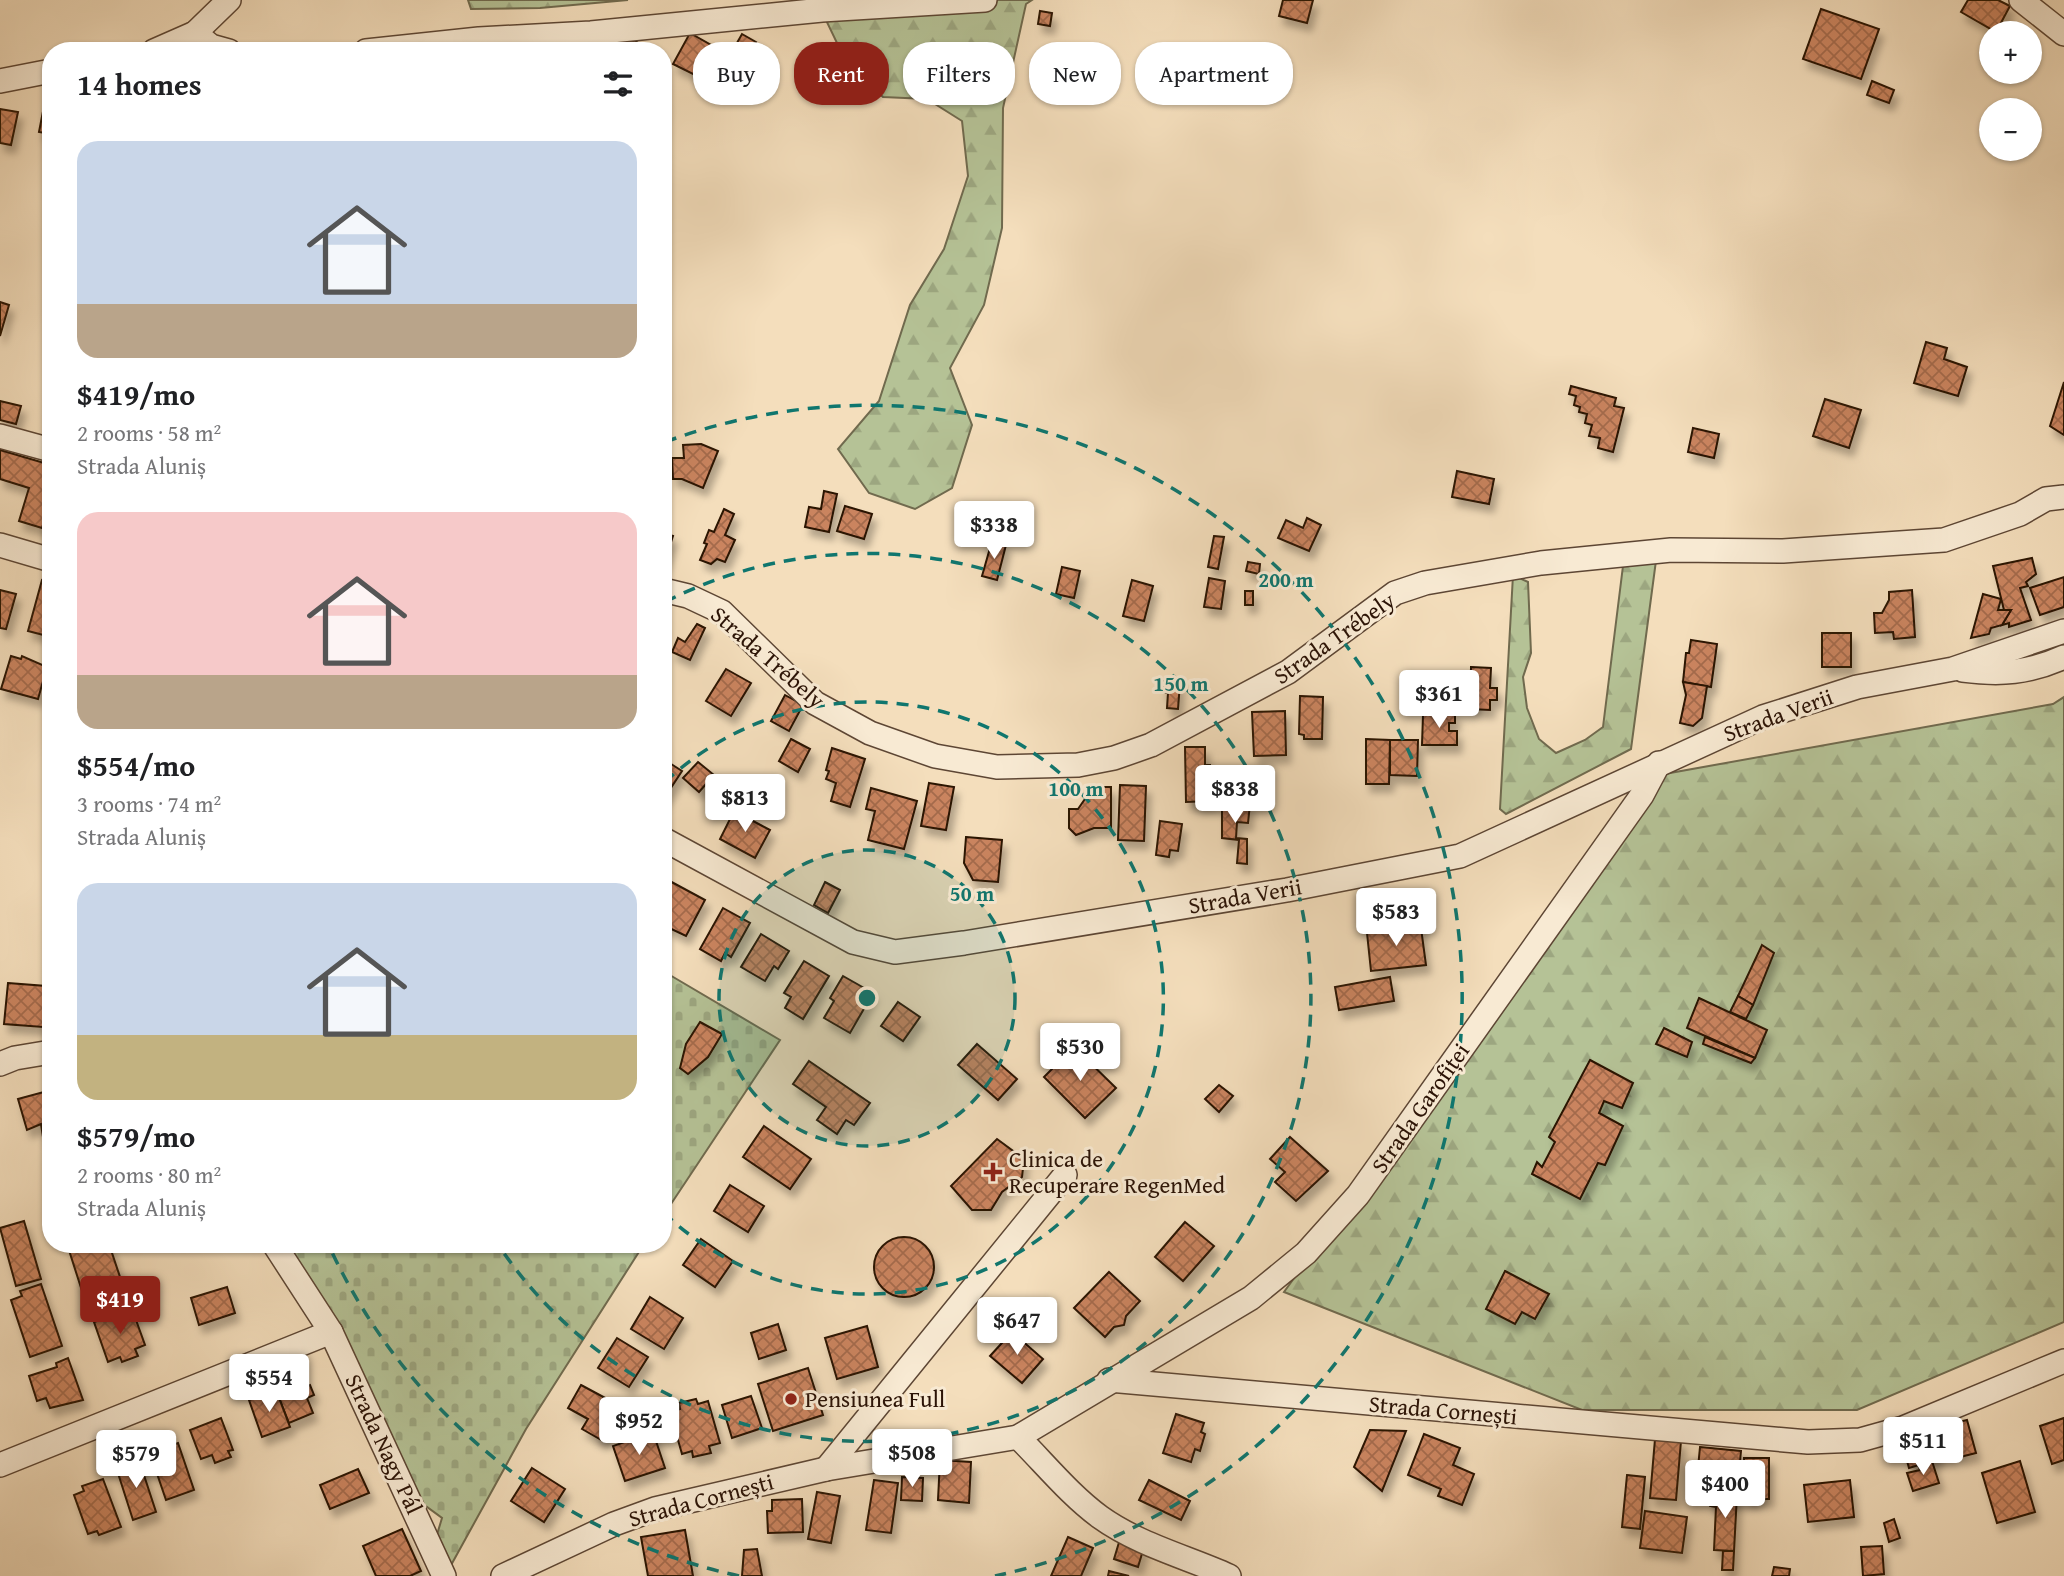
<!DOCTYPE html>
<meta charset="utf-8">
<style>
:root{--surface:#fff;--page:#f6f6f6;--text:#202124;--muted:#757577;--accent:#8f2418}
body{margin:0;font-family:"Gentium Book Plus",serif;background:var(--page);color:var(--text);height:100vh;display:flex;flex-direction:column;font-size:26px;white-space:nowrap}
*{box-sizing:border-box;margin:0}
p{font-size:23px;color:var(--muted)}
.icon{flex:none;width:38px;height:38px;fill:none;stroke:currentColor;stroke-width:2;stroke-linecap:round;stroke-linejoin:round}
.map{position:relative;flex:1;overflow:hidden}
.details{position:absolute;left:42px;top:42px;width:630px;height:1211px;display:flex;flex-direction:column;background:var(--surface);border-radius:28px;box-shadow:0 2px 5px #0004}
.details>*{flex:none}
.hud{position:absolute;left:693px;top:42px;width:665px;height:63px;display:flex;gap:14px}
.controls{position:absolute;left:1979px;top:21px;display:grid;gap:14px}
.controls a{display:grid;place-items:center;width:63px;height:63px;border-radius:50%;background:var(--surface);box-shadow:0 2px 5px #0004;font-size:35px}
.price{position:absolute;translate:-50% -60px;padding:0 16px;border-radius:7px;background:#fff;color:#222;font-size:23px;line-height:46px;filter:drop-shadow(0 2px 4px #0008)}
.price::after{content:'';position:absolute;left:50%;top:42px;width:21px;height:16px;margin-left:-10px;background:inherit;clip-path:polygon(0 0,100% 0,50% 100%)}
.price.on{background:var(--accent);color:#fff}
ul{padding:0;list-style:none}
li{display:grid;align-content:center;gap:14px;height:371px;padding:0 35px}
li span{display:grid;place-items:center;height:217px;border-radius:21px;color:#555}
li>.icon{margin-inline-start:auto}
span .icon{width:126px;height:126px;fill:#fffc;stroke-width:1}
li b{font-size:30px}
h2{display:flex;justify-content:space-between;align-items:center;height:84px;padding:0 35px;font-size:30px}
.chip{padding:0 24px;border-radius:28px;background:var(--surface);box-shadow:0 2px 5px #0004;font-size:24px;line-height:63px}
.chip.on{background:var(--accent);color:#fff}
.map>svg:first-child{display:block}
.forest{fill:url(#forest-firs);stroke:#706a4e;stroke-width:2}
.cemetery{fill:url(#cemetery-stones);stroke:#706a4e;stroke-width:2}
.building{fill:url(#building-cross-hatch);stroke:#2b1306;stroke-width:2;filter:url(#shadow)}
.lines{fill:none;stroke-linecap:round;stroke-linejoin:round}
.street-casing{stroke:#5d4634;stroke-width:26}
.street{stroke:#f8ead3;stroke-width:23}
.ring{fill:none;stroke:#0f766e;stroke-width:3.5;stroke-dasharray:12 9}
.poi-dot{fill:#8f2418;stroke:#f8ead3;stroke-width:2.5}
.labels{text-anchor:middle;stroke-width:6;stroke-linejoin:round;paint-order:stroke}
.street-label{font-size:23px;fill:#2b1306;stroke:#f8ead3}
.poi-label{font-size:23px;fill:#2b1306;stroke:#f8ead3;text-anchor:start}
.centre{fill:#0f766e;stroke:#f8ead3;stroke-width:3.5}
.ring-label{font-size:21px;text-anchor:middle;font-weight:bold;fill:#0f766e;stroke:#f8ead3;stroke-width:6;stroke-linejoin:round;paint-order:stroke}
</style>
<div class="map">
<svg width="2064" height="1576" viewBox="0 0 2064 1576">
<defs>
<pattern id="forest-firs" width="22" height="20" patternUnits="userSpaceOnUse" patternTransform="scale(1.75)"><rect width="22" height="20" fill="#b5c296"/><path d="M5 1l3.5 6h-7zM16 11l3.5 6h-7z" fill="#9ca680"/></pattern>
<pattern id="cemetery-stones" width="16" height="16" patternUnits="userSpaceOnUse" patternTransform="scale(1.75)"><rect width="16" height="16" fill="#b5c296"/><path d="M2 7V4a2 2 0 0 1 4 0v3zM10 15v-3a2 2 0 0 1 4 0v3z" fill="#9ca680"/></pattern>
<pattern id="building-cross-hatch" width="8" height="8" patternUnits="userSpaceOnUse" patternTransform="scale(1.75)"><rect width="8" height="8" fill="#ca845f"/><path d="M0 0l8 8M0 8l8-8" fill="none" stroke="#a46b4c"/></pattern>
<filter id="shadow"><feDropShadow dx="4.5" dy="8" stdDeviation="3.5" flood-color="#0004"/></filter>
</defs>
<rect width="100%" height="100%" fill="#f4debc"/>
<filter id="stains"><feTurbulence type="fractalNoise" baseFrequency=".00286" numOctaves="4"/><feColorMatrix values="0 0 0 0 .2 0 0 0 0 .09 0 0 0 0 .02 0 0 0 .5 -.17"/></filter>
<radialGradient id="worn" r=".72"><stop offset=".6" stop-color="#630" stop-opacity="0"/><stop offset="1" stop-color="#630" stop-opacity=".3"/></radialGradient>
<g class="forest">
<polygon points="468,0 628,0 540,8 471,9"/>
<polygon points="808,0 1032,0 1026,4 1003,108 1002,228 984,305 950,368 972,425 952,488 915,509 869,493 838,449 879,401 910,305 944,249 968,176 962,121 927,99 883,97 848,66 826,20"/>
<polygon points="1657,553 1631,749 1506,814 1500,809 1513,575 1528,582 1531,653 1523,677 1527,708 1539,739 1556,753 1585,740 1603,727 1623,566"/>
<polygon points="2064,697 2064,1322 1857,1410 1582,1410 1284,1292 1659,775 2053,704"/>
</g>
<g class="cemetery">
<polygon points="663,971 780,1040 663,1216"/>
<polygon points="285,1244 644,1244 526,1429 450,1567 436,1538 442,1518 419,1501"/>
</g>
<g class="building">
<polygon points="1283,0 1313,0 1307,23 1279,16"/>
<polygon points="1968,0 1998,0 2010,6 1996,32 1961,12"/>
<polygon points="1821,9 1879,29 1861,79 1803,59"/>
<polygon points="1040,11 1052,13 1050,26 1038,24"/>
<polygon points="690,33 711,45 695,75 673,64"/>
<polygon points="742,34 756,42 746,58 733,50"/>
<polygon points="634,40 649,51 626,51"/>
<polygon points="1872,81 1894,90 1889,103 1867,95"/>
<polygon points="46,96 51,97 51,134 39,132"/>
<polygon points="0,109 18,112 11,145 0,143"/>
<polygon points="0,302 9,305 0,336"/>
<polygon points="1926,342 1947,348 1944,359 1967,367 1958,396 1914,383"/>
<polygon points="2064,382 2064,435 2050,426"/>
<polygon points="1571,386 1616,398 1614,406 1624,408 1613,452 1598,448 1600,438 1589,436 1592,425 1585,423 1587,414 1579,412 1580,407 1574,405 1576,396 1569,394"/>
<polygon points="1825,399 1861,410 1849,448 1813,436"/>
<polygon points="0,401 21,406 16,424 0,420"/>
<polygon points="1693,428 1719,434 1714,458 1688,452"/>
<polygon points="701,444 718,451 703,488 682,479 673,479 672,458 684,458 683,445"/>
<polygon points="0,450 51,465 51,499 42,528 19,521 29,488 0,479"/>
<polygon points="1457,471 1494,479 1489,504 1452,497"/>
<polygon points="824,491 837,494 829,532 805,527 809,507 821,509"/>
<polygon points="845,506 872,514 864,539 837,531"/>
<polygon points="724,509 734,514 725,535 735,540 725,562 717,559 711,564 700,560 707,544 704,543 709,530 714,532"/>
<polygon points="1307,518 1321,525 1309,551 1278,538 1286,520 1303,528"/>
<polygon points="663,533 673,536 664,564 663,564"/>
<polygon points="1214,536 1224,537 1218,569 1208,567"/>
<polygon points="992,541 1006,545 997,580 982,576"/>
<polygon points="2032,558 2036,574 2026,582 2028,586 2020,588 2031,620 2009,627 2009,623 2002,625 2011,610 2004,610 1993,566"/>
<polygon points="1248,562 1260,564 1259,574 1246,571"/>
<polygon points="1062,567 1080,571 1074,598 1056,594"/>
<polygon points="2064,577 2064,607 2040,615 2030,588"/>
<polygon points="1209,578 1225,581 1221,609 1204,607"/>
<polygon points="42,580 51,582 51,637 28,631"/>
<polygon points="1132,580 1153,586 1144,621 1123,616"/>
<polygon points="0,590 16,594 6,629 0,628"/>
<polygon points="1912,590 1915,637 1894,639 1893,632 1875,633 1874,613 1882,613 1889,600 1889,592"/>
<rect x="1245" y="591" width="8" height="14"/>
<polygon points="1983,594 2001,599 1998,610 2011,610 2002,625 1991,628 1989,634 1971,638"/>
<polygon points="697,624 705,628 690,660 672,652 678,638 685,642"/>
<rect x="1822" y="633" width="29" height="34"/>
<polygon points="1691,640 1717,644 1711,687 1683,682 1686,653 1689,653"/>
<polygon points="11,656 21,659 22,656 47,667 38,699 1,689"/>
<polygon points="1471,667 1491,668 1490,688 1497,688 1497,700 1490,700 1490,710 1470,709"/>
<polygon points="726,669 751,683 731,716 706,701"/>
<polygon points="1164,681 1180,683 1178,709 1167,708 1168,693 1163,692"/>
<polygon points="1683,682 1707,686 1702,718 1693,726 1680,723 1686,695"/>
<polygon points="785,695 803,705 789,731 771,721"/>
<polygon points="1300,696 1323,697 1322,739 1304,739 1304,735 1299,734"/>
<polygon points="1285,711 1286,755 1254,756 1252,712"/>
<polygon points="1433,711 1455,714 1455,723 1449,723 1449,731 1457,731 1457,745 1422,745 1423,715 1433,715"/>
<polygon points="791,739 810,749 798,772 779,761"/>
<polygon points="1366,739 1390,740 1389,784 1366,784"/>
<polygon points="1390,740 1418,740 1417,776 1390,775"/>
<polygon points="1185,747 1205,747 1205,765 1210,765 1211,801 1186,802"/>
<polygon points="832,748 865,759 850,807 831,801 836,783 826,779 829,771 826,770"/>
<polygon points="668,762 682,771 663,800 663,769"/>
<polygon points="698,762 714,775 699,792 683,778"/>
<polygon points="929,783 954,787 946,830 921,826"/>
<polygon points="1120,785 1146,786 1144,841 1118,840"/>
<polygon points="1087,787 1111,787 1111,828 1094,828 1076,835 1069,828 1069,809 1078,809 1087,796"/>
<polygon points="871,788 917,801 904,849 868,840 875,811 866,809"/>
<polygon points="1222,801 1250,804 1248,823 1237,822 1236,838 1247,839 1247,864 1237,863 1239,840 1222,838"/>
<polygon points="734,811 770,830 755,858 720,839"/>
<polygon points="1160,821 1182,824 1178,851 1170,850 1169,857 1156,855"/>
<polygon points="966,837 1002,840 998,882 973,880 964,863"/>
<polygon points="666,879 705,900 686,936 663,925 663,884"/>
<polygon points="825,882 840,890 828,913 814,905"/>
<polygon points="723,908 750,923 731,957 725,953 721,961 700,949"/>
<polygon points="1400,921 1401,930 1421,928 1426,965 1371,971 1367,933 1386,931 1385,923"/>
<polygon points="761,934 789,951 778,969 774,966 765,981 741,967"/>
<polygon points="1762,945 1774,953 1753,1005 1738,996"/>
<polygon points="804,961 829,976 803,1019 785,1008 791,997 784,993"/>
<polygon points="843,976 873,993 850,1033 824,1018 834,1001 830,998"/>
<polygon points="1390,977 1394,1001 1339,1010 1335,987"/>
<polygon points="8,983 46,986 43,1027 4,1024"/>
<polygon points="1738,996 1753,1005 1746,1019 1730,1012"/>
<polygon points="1699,998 1767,1030 1755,1058 1687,1028"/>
<polygon points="898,1002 920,1017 903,1041 881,1026"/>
<polygon points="700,1022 722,1034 708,1057 688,1074 680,1068 686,1044"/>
<polygon points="1664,1028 1692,1042 1687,1057 1656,1044"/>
<polygon points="1705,1037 1755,1058 1751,1063 1703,1044"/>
<polygon points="977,1044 1017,1079 998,1100 958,1065"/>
<polygon points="1074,1047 1116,1088 1085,1118 1044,1077"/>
<polygon points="1590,1060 1633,1083 1622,1108 1604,1101 1599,1113 1623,1126 1605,1165 1598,1163 1580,1199 1532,1174 1537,1162 1542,1167 1555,1142 1549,1137"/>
<polygon points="809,1061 870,1103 854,1125 846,1120 837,1134 817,1120 826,1107 793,1084"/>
<polygon points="1219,1085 1233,1096 1219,1112 1205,1099"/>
<polygon points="51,1090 51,1134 43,1137 41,1124 27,1130 18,1099"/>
<polygon points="764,1126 811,1159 790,1189 743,1157"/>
<polygon points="1290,1137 1328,1171 1296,1201 1275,1182 1285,1172 1270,1159"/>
<polygon points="997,1139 1024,1159 1022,1177 1002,1192 991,1210 972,1210 951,1186"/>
<polygon points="730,1185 764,1206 748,1232 714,1211"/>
<polygon points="24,1221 41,1279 16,1286 0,1228"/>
<polygon points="1185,1222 1214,1246 1183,1281 1155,1257"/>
<circle cx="904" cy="1267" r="30"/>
<polygon points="701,1239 733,1261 715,1287 683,1265"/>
<polygon points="67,1244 109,1244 121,1280 83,1294"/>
<polygon points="1505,1271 1549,1294 1535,1319 1522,1312 1515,1324 1486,1309"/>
<polygon points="1109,1272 1140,1301 1126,1316 1124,1325 1114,1327 1105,1337 1074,1308"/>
<polygon points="41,1284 62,1346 30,1357 11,1300 22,1296 20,1291"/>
<polygon points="227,1287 235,1313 199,1325 191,1298"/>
<polygon points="650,1297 683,1318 664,1349 631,1329"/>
<polygon points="132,1309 145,1345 135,1349 138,1356 122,1362 120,1357 108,1362 94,1322"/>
<polygon points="778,1324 786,1350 759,1359 751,1333"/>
<polygon points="867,1326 878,1367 837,1379 825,1338"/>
<polygon points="1012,1332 1043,1359 1022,1383 990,1356"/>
<polygon points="617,1338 648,1357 629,1387 598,1368"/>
<polygon points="68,1358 83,1400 50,1408 46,1398 37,1401 29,1376 57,1367 56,1363"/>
<polygon points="808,1368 823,1415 773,1431 758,1384"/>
<polygon points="296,1377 301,1389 310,1385 314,1395 307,1398 313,1413 289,1423 276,1390 277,1385"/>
<polygon points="581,1385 622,1407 603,1441 582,1429 588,1419 568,1408"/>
<polygon points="276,1390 290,1427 262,1437 249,1400"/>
<polygon points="751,1396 762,1428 732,1438 722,1405"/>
<polygon points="696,1399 698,1404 708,1401 720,1443 709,1446 711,1453 693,1457 692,1451 682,1454 670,1412 680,1409 679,1403"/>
<polygon points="1176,1414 1204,1423 1201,1432 1205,1434 1200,1451 1195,1449 1191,1462 1163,1453"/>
<polygon points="221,1418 233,1450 228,1451 231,1457 215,1463 212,1455 201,1459 190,1430"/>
<polygon points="2064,1418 2064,1460 2052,1464 2040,1426"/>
<polygon points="1967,1420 1976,1453 1960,1457 1951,1424"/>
<polygon points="1930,1428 1939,1459 1909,1468 1900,1436"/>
<polygon points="1370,1430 1406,1431 1382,1491 1354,1467"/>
<polygon points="653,1432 665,1468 625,1481 613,1446"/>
<polygon points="1424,1434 1460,1448 1453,1465 1474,1474 1462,1505 1438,1496 1441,1489 1408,1475"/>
<polygon points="1655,1439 1681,1441 1676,1500 1650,1498"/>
<polygon points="178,1443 194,1490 166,1500 150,1453"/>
<polygon points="1700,1447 1741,1451 1737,1493 1696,1489"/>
<polygon points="1744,1458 1769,1458 1769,1499 1745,1499"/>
<polygon points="139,1460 156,1512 133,1520 116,1467"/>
<polygon points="940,1460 971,1462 969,1503 938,1500"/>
<polygon points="1932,1461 1939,1483 1913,1491 1907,1473 1920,1470 1918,1465"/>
<polygon points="2020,1461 2035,1512 1997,1523 1982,1473"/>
<polygon points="532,1468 565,1489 544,1522 511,1501"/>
<polygon points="358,1469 369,1493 330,1509 320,1485"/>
<polygon points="1627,1475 1645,1477 1640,1529 1622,1527"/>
<polygon points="902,1477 923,1478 922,1501 901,1500"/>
<polygon points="103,1479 121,1527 99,1535 97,1531 88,1534 74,1495 84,1491 82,1486"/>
<polygon points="874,1480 898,1483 891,1533 866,1530"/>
<polygon points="1149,1480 1190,1501 1181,1520 1139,1500"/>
<polygon points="1850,1480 1854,1517 1808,1522 1804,1485"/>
<polygon points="817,1492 840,1496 831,1543 808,1539"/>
<polygon points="1710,1493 1737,1494 1734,1551 1714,1550 1716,1507 1710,1506"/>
<polygon points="802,1499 803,1532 768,1533 767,1511 772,1511 772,1500"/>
<polygon points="1645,1511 1687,1517 1682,1553 1640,1548"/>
<polygon points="1894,1519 1900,1538 1889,1542 1884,1523"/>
<polygon points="402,1529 421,1571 410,1576 376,1576 363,1546"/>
<polygon points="685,1530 693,1576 648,1576 641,1537"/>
<polygon points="1068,1537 1093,1548 1081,1576 1051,1576"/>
<polygon points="1120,1539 1144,1547 1138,1567 1114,1559"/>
<polygon points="1882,1546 1884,1574 1863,1576 1861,1547"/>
<polygon points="757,1549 762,1576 742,1576 744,1550"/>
<polygon points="1723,1551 1734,1551 1733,1570 1722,1570"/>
<polygon points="1774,1567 1790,1569 1789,1576 1772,1576"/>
<polygon points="1109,1571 1129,1576 1108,1576"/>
</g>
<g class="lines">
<defs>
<g id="street">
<polyline points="2021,0 2064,34"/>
<polyline points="195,33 211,46 229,51"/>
<polyline points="154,51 195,33 229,0"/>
<polyline points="366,51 479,39 591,33 822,10 985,0"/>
<polyline points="0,81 51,71"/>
<polyline points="0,436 51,450"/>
<polyline points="0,545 51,560"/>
<polyline points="663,590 688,596 722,612 815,703 870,733 935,756 997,767 1078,765 1114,758 1151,745 1288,672 1395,593 1425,583 1541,563 1671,550 1783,551 1944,540 2020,514 2046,499 2064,497"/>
<path d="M1963 670C2000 675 2029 673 2064 657"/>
<polyline points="663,839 853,942 895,952 964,943 1287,890 1460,856 1763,717 1857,687 1953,669 2064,631"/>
<polyline points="0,1064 15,1058 51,1052"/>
<polyline points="274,1244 331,1332 444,1576"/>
<polyline points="1109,1380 1808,1442 1860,1440 1903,1428 2064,1361"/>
<path d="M1018 1437C1045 1464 1070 1495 1100 1517 1139 1545 1187 1557 1229 1576"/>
<polyline points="0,1465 331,1332"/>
<polyline points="826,1469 1065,1175"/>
<polyline points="503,1576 614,1524 655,1509 826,1469 1018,1437 1251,1298 1306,1253 1358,1195 1642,795 1659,763"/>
</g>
</defs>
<use href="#street" class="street-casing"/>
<use href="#street" class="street"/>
</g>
<circle cx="867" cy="998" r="148" fill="#0f766e" fill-opacity=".12"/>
<g class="ring">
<circle cx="867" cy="998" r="148"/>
<path d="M665 782A296 296 0 1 1 665 1214"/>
<path d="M665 602A444 444 0 1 1 499 1246"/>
<path d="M739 1576A592 592 0 0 1 330 1248M665 442A592 592 0 1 1 995 1576"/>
</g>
<g class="poi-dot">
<path d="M989.5 1161.5h7v7h7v7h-7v7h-7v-7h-7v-7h7z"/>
<circle cx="791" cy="1399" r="7"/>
</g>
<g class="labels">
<g class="street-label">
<text transform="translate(1334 638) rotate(-35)" y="8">Strada Trébely</text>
<text transform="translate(768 657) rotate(41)" y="8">Strada Trébely</text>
<text transform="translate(1778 715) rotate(-20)" y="8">Strada Verii</text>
<text transform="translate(1245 896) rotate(-10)" y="8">Strada Verii</text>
<text transform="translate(1420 1108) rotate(-55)" y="8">Strada Garofiței</text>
<text transform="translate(1443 1410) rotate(5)" y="8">Strada Cornești</text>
<text transform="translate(384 1444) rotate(65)" y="8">Strada Nagy Pál</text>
<text transform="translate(701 1500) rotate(-15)" y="8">Strada Cornești</text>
</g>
<g class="poi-label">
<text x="1009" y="1167">Clinica de<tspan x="1009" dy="26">Recuperare RegenMed</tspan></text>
<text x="805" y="1407">Pensiunea Full</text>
</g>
</g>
<circle cx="867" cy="998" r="10" class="centre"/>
<g class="ring-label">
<text x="1286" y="587">200 m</text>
<text x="1181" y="691">150 m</text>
<text x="1076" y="796">100 m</text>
<text x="972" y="901">50 m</text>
</g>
<rect width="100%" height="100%" filter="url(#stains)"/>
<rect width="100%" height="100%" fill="url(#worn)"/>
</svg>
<div class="controls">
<a>+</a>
<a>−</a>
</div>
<b class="price" style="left:994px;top:561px">$338</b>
<b class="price" style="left:1439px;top:730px">$361</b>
<b class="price" style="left:1235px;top:825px">$838</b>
<b class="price" style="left:745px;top:834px">$813</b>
<b class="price" style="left:1396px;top:948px">$583</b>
<b class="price" style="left:1080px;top:1083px">$530</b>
<b class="price on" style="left:120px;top:1336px">$419</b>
<b class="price" style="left:1017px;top:1357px">$647</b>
<b class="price" style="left:269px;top:1414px">$554</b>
<b class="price" style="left:639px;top:1457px">$952</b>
<b class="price" style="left:1923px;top:1477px">$511</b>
<b class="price" style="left:912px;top:1489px">$508</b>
<b class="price" style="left:136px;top:1490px">$579</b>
<b class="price" style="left:1725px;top:1520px">$400</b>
<div class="hud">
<a class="chip">Buy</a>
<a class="chip on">Rent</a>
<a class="chip">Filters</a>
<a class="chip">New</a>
<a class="chip">Apartment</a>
</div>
<section class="details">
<h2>14 homes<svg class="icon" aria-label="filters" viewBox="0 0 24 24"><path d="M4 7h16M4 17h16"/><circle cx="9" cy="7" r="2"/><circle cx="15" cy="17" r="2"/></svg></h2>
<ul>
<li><span style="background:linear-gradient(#c9d6e8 75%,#b9a48a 0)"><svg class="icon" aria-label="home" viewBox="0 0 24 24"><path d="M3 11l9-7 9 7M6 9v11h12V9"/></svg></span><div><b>$419/mo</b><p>2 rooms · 58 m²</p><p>Strada Aluniș</p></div></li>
<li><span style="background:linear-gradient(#f6c9c9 75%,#b9a48a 0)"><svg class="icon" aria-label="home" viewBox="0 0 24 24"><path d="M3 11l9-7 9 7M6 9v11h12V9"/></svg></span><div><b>$554/mo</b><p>3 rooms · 74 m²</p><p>Strada Aluniș</p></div></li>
<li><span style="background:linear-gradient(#c9d6e8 70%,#c2b280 0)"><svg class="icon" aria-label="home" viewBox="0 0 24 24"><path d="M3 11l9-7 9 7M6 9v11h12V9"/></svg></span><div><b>$579/mo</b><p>2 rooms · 80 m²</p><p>Strada Aluniș</p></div></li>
</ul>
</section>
</div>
